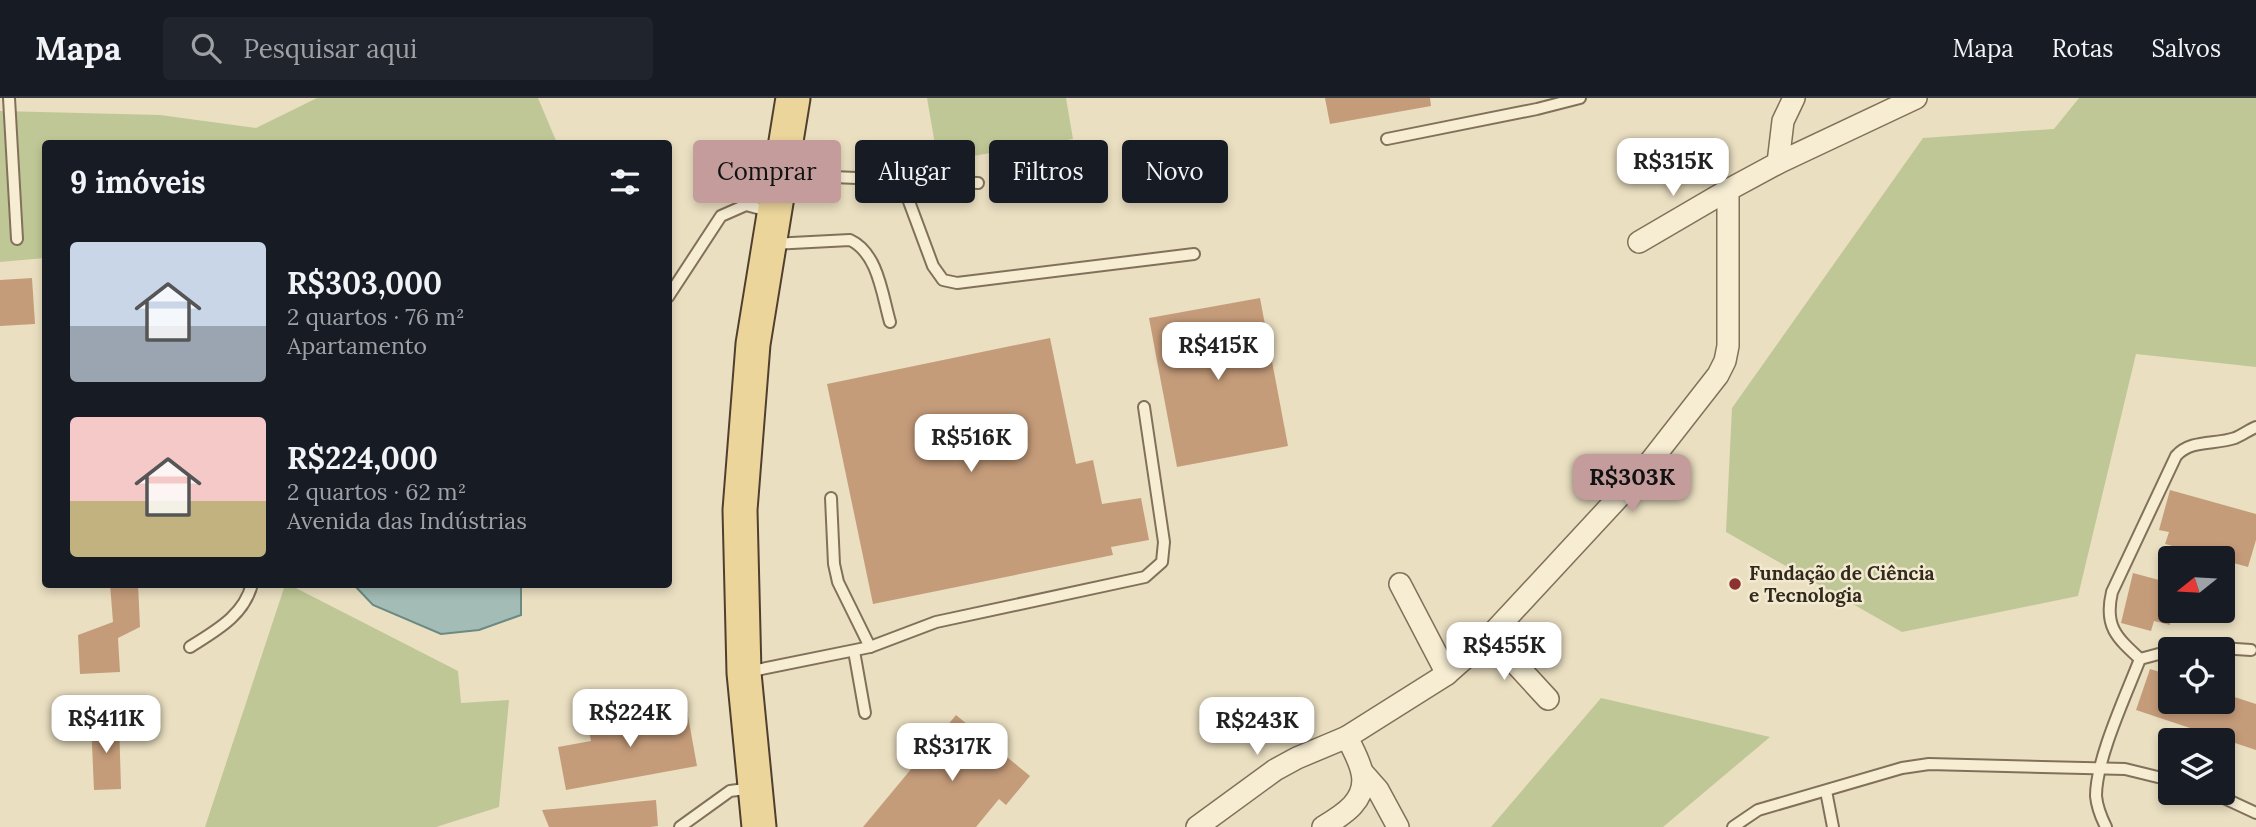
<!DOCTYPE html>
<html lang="pt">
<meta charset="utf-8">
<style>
:root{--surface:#171b24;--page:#20242c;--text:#f1f3f6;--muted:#9ea1a6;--line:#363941;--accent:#c49c9c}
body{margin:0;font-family:Lora,serif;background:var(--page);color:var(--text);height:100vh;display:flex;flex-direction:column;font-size:26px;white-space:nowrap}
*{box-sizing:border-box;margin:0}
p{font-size:23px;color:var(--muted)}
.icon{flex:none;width:38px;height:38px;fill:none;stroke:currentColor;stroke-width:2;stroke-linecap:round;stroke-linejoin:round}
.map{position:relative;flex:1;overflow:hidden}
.panel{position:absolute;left:42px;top:42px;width:630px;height:448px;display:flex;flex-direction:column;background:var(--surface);border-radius:7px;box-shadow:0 4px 10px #0003}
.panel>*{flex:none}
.hud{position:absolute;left:693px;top:42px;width:665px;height:63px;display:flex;gap:14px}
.needle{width:46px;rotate:252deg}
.tools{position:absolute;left:2158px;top:448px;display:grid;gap:14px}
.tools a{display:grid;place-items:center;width:77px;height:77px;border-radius:7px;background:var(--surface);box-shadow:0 4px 10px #0003;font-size:35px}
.price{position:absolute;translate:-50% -60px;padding:0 16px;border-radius:14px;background:#fff;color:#222;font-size:23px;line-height:46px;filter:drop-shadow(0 2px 4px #0008)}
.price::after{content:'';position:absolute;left:50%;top:42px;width:21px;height:16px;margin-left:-10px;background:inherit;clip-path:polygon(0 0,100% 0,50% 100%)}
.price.current{background:var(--accent);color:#111}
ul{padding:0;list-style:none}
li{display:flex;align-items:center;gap:21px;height:175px;padding:0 28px}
li span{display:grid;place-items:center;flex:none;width:196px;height:140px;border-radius:7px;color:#555}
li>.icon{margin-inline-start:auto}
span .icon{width:84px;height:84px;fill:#fffc;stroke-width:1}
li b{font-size:30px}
h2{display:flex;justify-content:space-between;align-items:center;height:84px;padding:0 28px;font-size:30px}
.tag{padding:0 24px;border-radius:7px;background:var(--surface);box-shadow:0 4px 10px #0003;font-size:24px;line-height:63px}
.tag.current{background:var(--accent);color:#111}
header{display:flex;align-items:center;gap:42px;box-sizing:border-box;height:98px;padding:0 35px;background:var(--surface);border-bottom:2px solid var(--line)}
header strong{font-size:33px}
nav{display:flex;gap:38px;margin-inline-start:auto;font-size:24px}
.search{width:490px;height:63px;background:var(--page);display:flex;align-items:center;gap:18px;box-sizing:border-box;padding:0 24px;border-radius:7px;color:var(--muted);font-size:26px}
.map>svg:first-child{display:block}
.green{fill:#bfc796}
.water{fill:#a3bdb6;stroke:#6b8a83;stroke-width:2}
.building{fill:#c59c7a}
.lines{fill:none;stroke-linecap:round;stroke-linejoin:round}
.lane-casing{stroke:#82715a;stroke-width:14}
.street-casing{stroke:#82715a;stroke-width:24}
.primary-casing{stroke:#503f2e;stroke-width:37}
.lane{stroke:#f6edd3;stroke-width:10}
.street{stroke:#f6edd3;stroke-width:21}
.primary{stroke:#ebd59b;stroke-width:33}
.poi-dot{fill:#8c322f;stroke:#f2ead0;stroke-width:2.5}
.labels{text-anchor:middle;stroke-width:5;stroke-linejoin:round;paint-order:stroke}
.poi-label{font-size:19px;font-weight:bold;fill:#33291d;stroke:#f2ead0;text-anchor:start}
</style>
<header>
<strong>Mapa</strong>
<div class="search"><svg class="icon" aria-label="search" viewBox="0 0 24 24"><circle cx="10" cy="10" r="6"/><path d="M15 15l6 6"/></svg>Pesquisar aqui</div>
<nav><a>Mapa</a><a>Rotas</a><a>Salvos</a></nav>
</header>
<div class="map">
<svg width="2256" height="729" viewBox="0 0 2256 729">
<rect width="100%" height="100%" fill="#eadfc1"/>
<g class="green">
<polygon points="317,0 538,0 557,45 46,46 45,160 0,164 0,13 160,17 256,30"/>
<polygon points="927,0 1066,0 1073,41 938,64"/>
<polygon points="2079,0 2256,0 2256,269 2136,256 2078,498 1902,534 1726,434 1732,310 1923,40 2054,31"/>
<polygon points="285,487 290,487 458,573 461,605 509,602 499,709 436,729 205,729"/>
<polygon points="1601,600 1770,639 1663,729 1491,729"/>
</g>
<polygon class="water" points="354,487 521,487 521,517 479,532 441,536 373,507"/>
<g class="building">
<polygon points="1325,0 1430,0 1431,8 1330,26"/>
<polygon points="32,180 35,226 0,228 0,182"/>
<polygon points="1260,200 1288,348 1177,369 1149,220"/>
<polygon points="1050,240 1076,366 1093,362 1102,406 1141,400 1149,442 1111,449 1113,457 873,506 827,286"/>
<polygon points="2170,392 2256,416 2256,442 2248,469 2165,446 2169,434 2159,432"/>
<polygon points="2133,475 2170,485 2170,527 2154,523 2151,533 2121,525"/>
<polygon points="110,486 138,486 140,529 118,540 120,574 80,576 78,537 113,524"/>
<polygon points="2150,571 2170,577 2170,604 2222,604 2222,595 2256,606 2256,652 2136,612"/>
<polygon points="686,607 697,668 566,692 558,649 591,643 588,626"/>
<polygon points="956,617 1030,678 1006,707 999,701 976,729 863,729"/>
<polygon points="119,623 121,691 94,692 91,624"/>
<polygon points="656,702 658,728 650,729 549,729 542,712"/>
</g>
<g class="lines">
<defs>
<g id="lane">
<polyline points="9,0 17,141"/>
<polyline points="1387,41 1537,11 1580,0"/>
<polyline points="784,77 978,85"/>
<polyline points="901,82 933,168 943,182 957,185 1194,156"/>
<path d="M772 146 850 142C878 155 882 196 890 224"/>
<polyline points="668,199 721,118 746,107 772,114"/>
<polyline points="831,400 834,466 838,484 870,549"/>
<path d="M190 549C215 533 244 518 252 486"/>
<polyline points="2177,551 2190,548 2251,552"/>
<polyline points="854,553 865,615"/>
<path d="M2140 561C2116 539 2104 528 2112 494L2176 358C2191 341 2215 347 2235 340 2242 337 2249 332 2256 329"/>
<polyline points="747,574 870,549 936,524 1145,479 1162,464 1164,444 1144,309"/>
<polyline points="1826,693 1833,729"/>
<polyline points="2213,695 2256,715"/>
<polyline points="680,729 730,693 753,690"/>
<polyline points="1733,729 1758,712 1902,670 1929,666 2125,671 2170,682"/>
<path d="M2106 729C2101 719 2097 709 2096 698 2096 661 2126 597 2140 561L2170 553"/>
</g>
<g id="street">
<polyline points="1778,65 1916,0"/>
<polyline points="1639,144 1728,92"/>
<polyline points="1400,486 1447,576"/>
<polyline points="1490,538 1548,601"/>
<polyline points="1363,675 1378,692 1398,729"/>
<polyline points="1197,729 1275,672 1297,660 1347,639"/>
<path d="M1323 729C1343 717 1368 702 1362 675 1360 663 1352 650 1347 639L1447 576 1490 538 1643 373 1718 277 1725 263 1728 248V92L1778 65 1783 23 1794 0"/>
</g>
<polyline id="primary" points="759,729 744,575 740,412 753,246 793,0"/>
</defs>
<use href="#lane" class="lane-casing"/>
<use href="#street" class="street-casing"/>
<use href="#primary" class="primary-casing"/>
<use href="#lane" class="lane"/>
<use href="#street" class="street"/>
<use href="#primary" class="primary"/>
</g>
<circle class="poi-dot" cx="1735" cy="486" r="7"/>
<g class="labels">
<g class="poi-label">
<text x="1749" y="482">Fundação de Ciência<tspan x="1749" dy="22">e Tecnologia</tspan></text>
</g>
</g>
</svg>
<div class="tools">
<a><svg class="needle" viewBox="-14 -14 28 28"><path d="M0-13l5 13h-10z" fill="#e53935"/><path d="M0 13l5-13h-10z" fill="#9ea1a6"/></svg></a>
<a><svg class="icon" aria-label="locate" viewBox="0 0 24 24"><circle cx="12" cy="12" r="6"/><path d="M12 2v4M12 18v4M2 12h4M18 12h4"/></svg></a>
<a><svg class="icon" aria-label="layers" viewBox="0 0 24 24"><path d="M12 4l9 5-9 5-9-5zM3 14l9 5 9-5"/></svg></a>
</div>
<b class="price" style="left:1673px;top:100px">R$315K</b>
<b class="price" style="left:1218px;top:284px">R$415K</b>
<b class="price" style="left:971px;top:376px">R$516K</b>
<b class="price current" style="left:1632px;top:416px">R$303K</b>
<b class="price" style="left:1504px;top:584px">R$455K</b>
<b class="price" style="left:630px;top:651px">R$224K</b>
<b class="price" style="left:106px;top:657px">R$411K</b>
<b class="price" style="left:1257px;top:659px">R$243K</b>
<b class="price" style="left:952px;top:685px">R$317K</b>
<div class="hud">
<a class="tag current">Comprar</a>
<a class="tag">Alugar</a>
<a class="tag">Filtros</a>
<a class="tag">Novo</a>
</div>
<section class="panel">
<h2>9 imóveis<svg class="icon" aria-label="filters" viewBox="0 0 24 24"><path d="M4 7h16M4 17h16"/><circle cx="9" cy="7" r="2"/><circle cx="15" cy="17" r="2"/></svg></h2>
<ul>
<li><span style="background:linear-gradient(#c9d6e8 60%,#9aa5b1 0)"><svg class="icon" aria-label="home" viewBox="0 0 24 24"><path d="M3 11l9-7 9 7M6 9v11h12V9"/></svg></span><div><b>R$303,000</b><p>2 quartos · 76 m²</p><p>Apartamento</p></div></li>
<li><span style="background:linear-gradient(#f6c9c9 60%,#c2b280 0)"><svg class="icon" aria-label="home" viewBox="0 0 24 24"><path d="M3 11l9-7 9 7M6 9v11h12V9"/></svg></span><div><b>R$224,000</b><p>2 quartos · 62 m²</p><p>Avenida das Indústrias</p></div></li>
</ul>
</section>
</div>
